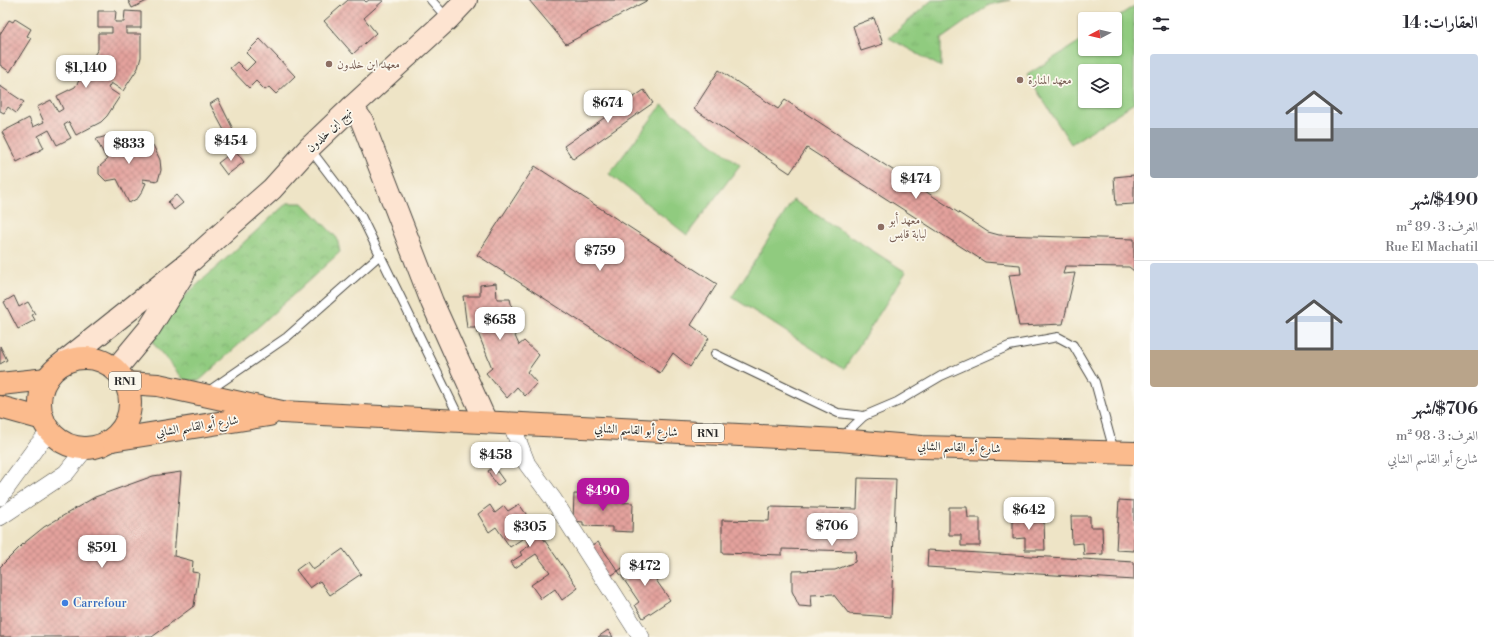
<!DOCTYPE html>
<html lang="ar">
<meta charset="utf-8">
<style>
:root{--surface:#fff;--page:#f2f2f3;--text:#2b2b33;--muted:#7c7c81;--line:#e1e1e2;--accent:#b5179e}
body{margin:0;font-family:"Libre Bodoni",Amiri,serif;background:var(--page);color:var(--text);direction:rtl;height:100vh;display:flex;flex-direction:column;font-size:15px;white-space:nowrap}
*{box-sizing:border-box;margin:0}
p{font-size:13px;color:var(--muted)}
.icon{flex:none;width:22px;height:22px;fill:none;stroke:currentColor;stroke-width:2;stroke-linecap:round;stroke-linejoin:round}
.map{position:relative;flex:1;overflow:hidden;direction:ltr}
.sheet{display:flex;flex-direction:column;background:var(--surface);width:360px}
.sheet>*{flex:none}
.needle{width:26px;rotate:263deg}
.fabs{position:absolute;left:1078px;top:12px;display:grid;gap:8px}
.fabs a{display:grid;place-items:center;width:44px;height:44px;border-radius:4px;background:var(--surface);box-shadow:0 1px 3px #0004;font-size:20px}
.price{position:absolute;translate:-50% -34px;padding:0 9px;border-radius:8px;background:#fff;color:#222;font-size:13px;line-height:26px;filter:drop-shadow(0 1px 2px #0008)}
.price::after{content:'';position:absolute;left:50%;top:24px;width:12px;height:9px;margin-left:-6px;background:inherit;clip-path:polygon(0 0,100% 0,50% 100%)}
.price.current{background:var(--accent);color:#fff}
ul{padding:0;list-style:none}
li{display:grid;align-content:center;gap:8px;height:212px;padding:0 16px}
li+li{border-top:1px solid var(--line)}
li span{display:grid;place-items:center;height:124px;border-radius:4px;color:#555}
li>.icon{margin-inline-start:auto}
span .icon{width:72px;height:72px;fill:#fffc;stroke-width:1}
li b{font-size:17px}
h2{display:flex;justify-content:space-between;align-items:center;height:48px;padding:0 16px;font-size:17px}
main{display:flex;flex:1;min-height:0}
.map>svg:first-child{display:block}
.grass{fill:url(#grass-tufts);stroke:#5e7b55}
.park{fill:url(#park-crowns);stroke:#5e7b55}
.pitch{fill:#90cb7f;stroke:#5e7b55;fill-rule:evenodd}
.building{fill:url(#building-cross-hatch)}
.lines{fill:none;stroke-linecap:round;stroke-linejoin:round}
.lane-casing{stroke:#484742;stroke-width:10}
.street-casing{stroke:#484742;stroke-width:18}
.secondary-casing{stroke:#484742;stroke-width:24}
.primary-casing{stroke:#484742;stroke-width:24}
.lane{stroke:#fff;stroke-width:8}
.street{stroke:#fff;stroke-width:17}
.secondary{stroke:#fde4d1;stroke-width:22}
.primary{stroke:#fbbb8d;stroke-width:22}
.education-dot{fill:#8d6e63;stroke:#fbf7ec;stroke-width:1.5}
.shop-dot{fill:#3f7fe0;stroke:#fbf7ec;stroke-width:1.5}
.labels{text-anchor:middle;stroke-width:3.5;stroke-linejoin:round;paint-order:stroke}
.shield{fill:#fbf7ec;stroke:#696865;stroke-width:1}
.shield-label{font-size:11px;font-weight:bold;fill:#2b2b2b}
.education-label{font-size:12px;fill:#785e54;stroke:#fbf7ec;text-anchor:start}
.street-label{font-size:12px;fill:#2b2b2b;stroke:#fbf7ec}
.shop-label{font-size:12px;fill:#366cbe;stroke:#fbf7ec;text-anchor:start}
</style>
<main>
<section class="sheet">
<h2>العقارات: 14<svg class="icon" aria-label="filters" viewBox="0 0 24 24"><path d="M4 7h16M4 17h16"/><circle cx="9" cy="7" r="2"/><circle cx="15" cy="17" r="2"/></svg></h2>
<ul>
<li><span style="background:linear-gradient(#c9d6e8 60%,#9aa5b1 0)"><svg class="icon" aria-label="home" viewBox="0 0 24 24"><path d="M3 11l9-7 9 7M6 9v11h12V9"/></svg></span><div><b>$490/شهر</b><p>الغرف: 3 · 89 m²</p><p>Rue El Machatil</p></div></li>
<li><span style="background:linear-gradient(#c9d6e8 70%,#b9a48a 0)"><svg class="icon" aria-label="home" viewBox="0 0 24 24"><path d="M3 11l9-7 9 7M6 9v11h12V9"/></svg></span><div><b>$706/شهر</b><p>الغرف: 3 · 98 m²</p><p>شارع أبو القاسم الشابي</p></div></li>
</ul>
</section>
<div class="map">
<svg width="1134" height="637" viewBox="0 0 1134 637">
<defs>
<pattern id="grass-tufts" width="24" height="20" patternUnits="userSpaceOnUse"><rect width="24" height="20" fill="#90cb7f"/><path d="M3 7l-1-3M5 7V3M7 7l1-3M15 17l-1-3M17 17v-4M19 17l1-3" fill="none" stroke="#7cae6e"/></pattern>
<pattern id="park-crowns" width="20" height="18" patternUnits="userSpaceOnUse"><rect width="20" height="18" fill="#90cb7f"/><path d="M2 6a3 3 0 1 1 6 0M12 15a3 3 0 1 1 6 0" fill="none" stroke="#7cae6e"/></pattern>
<pattern id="building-cross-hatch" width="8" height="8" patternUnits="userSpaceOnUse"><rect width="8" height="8" fill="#e4a29d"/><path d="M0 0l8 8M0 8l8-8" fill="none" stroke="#b98480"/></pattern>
</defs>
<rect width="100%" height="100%" fill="#fbf7ec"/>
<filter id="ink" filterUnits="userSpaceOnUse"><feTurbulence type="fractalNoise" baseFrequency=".025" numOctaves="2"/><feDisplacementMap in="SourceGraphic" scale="8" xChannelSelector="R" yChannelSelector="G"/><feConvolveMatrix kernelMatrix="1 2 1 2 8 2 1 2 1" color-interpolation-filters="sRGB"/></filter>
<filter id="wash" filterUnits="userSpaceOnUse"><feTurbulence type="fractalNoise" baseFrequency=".012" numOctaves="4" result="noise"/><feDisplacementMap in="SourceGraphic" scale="16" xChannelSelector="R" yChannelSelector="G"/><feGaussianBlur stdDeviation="0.9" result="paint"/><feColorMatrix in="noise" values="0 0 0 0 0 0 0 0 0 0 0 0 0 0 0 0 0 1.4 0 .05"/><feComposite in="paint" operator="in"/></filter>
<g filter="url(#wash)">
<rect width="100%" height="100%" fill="#eee4c6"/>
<polygon class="grass" points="932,0 1010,0 989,5 941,39 941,67 889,38"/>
<polygon class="park" points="287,203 303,203 337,238 340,252 199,381 184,380 153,343 152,326"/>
<g class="pitch">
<path d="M1134 6V103L1071 144 1027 75 1085 38V49H1115L1114 19ZM1085 71H1115V101H1085Z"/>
<polygon points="662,105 740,165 687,235 609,174"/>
<polygon points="793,200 906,272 844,369 732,297"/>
</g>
<g id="blocks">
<g class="building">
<polygon points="128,0 149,0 132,8"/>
<polygon points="348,0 364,0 366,2 369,0 384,0 364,18 376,33 353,54 324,21"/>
<polygon points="529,0 648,0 566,44"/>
<polygon points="98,11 116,11 115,22 124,22 125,11 141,12 141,28 126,28 126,34 141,34 141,57 138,68 123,91 111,83 108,88 120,96 107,116 101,122 76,135 69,122 64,125 71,138 57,145 49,130 38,136 44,148 17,162 2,132 29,118 33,127 44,122 37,107 51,100 58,112 63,109 57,96 75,87 84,73 96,81 99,76 86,68 98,49 98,33 112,33 112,27 98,27"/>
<polygon points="874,18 883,44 861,51 853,26"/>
<polygon points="15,19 31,29 27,36 31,38 10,72 0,65 0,34 9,20 13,22"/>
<polygon points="260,39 295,76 276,94 269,87 265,90 256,81 249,88 230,68 237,62 246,71 255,62 246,53"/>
<polygon points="719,70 778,109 785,100 988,232 999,235 1134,239 1134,271 1129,267 1065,266 1063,274 1075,273 1063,324 1019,326 1009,275 1021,274 1020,265 985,262 807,148 790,173 694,109"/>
<polygon points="0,86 24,102 16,113 8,107 4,113 0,111"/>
<polygon points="644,90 653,103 573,159 564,146"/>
<polygon points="218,99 233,129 226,134 210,104"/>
<polygon points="111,135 121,138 120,141 123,143 124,139 132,142 138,148 136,150 138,153 153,145 160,160 161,170 158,181 143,179 143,182 146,183 142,192 138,198 129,203 117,179 106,181 99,174 99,167 107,160 96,139"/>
<polygon points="235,150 244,162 227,175 218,163"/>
<polygon points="535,166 717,284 691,325 709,338 690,367 673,353 660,373 477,255"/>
<polygon points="1134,175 1134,204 1116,205 1114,177"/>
<polygon points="176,195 183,203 174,210 168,202"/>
<polygon points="496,283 497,299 510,299 515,320 509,322 519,345 524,341 539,355 527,372 537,383 525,396 517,387 507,398 486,373 492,368 476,328 467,328 463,296 480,296 480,285"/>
<polygon points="14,296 19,307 28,302 35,314 32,315 35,320 18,329 4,302"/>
<polygon points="0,346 7,360 0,364"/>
<polygon points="494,467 504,481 497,486 488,471"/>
<polygon points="181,472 174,556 193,561 192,572 199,573 194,606 152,637 0,637 0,567 23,544 44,527 95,497 153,476"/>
<polygon points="858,478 896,479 891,617 849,614 833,594 811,595 812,607 799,606 792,591 792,571 835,570 855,562 856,551 782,549 782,555 722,553 722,520 769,521 770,507 857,509"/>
<polygon points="574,494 609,495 609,502 633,503 632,532 612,531 612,527 583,526 583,522 573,521"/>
<polygon points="1119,500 1134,501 1134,551 1116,550"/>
<polygon points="519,504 578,588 562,600 555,589 541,599 531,585 550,572 536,554 515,568 511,562 522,555 520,552 530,545 525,537 510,547 496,527 489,532 478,514 490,505 495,513 504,506 508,511"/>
<polygon points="949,507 967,507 968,518 980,518 980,546 961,546 961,535 949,535"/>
<polygon points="1013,511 1032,511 1032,522 1044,522 1045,550 1025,550 1025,538 1013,539"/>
<polygon points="1071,516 1090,516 1090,527 1102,527 1103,554 1084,555 1083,543 1072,544"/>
<polygon points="598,542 618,571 603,581 583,552"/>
<polygon points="343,549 361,574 330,595 320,581 310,588 296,570 307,562 313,570"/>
<polygon points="928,550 1134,562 1134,580 927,567"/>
<polygon points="632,561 638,570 652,561 663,576 656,580 670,600 643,618 635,605 639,602 618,571"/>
<polygon points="608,630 613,637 598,637"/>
</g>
</g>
</g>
<g filter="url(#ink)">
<use href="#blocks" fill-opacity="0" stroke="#484742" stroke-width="1"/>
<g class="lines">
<defs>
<g id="lane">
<polyline points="431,0 447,18"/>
<polyline points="310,149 361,216 460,419"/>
<polyline points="715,354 838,413 864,416"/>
<polyline points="207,392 287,337 381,254"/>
<polyline points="841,438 864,416 897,402 941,376 1009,346 1058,337 1073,345 1095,382 1114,451"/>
</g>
<g id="street">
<polyline points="511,423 527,464 553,499 641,637"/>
<polyline points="0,497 37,446 50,432"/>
<polyline points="0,517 66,473 85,449"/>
</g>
<g id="secondary">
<polyline points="352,107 362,121 432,302 486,422"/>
<polyline points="59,366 192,260 231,225 272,189 309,148 352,107 448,19 466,0"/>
<polyline points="115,370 149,329 184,273"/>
</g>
<g id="primary">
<circle cx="85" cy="403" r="45"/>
<polyline points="127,383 158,385 282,412 839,440 922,447 1134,453"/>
<polyline points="0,384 47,379"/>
<polyline points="0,407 43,419"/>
<polyline points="112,440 269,415"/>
</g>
</defs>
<use href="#lane" class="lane-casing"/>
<use href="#street" class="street-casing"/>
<use href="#secondary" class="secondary-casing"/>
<use href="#primary" class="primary-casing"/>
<use href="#lane" class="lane"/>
<use href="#street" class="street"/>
<use href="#secondary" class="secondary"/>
<use href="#primary" class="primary"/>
</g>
</g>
<g class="education-dot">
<circle cx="329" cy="64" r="4"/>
<circle cx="1020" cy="80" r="4"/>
<circle cx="881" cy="227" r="4"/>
</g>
<circle class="shop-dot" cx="65" cy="603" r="4"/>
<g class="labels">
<g class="shield">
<rect x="109" y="372" width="32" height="18" rx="3"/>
<rect x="692" y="424" width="32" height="18" rx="3"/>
</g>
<g class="shield-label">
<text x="125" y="385">RN1</text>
<text x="708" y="437">RN1</text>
</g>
<g class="education-label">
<text x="337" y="68">معهد ابن خلدون</text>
<text x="1028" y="84">معهد المنارة</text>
<text x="889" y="224">معهد أبو<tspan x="889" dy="14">لبابة قابس</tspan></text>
</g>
<g class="street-label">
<text transform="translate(329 130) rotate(-44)" y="4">نهج ابن خلدون</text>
<text transform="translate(197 426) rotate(-9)" y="4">شارع أبو القاسم الشابي</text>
<text transform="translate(636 430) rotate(3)" y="4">شارع أبو القاسم الشابي</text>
<text transform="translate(959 447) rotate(2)" y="4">شارع أبو القاسم الشابي</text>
</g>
<g class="shop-label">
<text x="73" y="607">Carrefour</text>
</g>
</g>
</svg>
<div class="fabs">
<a><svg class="needle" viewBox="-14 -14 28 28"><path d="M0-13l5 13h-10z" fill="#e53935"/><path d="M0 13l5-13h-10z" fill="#7c7c81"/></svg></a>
<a><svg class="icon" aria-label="layers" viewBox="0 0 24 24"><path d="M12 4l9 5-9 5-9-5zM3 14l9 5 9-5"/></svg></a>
</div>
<b class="price" style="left:86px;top:89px">$1,140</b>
<b class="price" style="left:608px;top:124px">$674</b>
<b class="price" style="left:231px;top:162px">$454</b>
<b class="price" style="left:129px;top:165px">$833</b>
<b class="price" style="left:916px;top:200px">$474</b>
<b class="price" style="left:600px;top:272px">$759</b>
<b class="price" style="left:500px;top:341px">$658</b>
<b class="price" style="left:496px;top:476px">$458</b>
<b class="price current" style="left:603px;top:512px">$490</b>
<b class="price" style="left:1029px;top:531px">$642</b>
<b class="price" style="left:832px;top:547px">$706</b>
<b class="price" style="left:530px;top:548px">$305</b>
<b class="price" style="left:102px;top:569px">$591</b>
<b class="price" style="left:645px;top:587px">$472</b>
</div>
</main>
